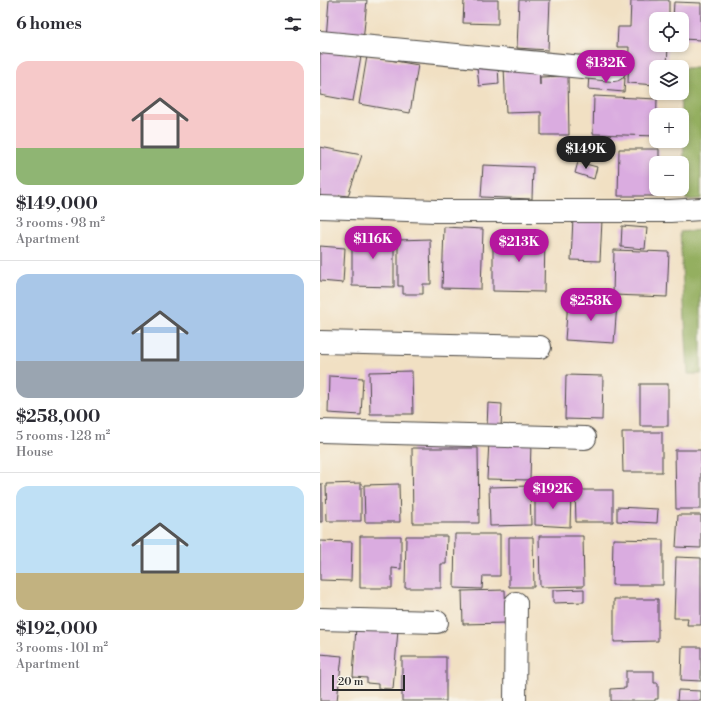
<!DOCTYPE html>
<meta charset="utf-8">
<style>
:root{--surface:#fff;--page:#f7f7f7;--text:#2b2b33;--muted:#7c7c81;--line:#e1e1e2;--accent:#b5179e}
body{margin:0;font-family:"Libre Bodoni",serif;background:var(--page);color:var(--text);height:100vh;display:flex;flex-direction:column;font-size:15px;white-space:nowrap}
*{box-sizing:border-box;margin:0}
p{font-size:13px;color:var(--muted)}
.icon{flex:none;width:22px;height:22px;fill:none;stroke:currentColor;stroke-width:2;stroke-linecap:round;stroke-linejoin:round}
.map{position:relative;flex:1;overflow:hidden}
.drawer{display:flex;flex-direction:column;background:var(--surface);width:320px}
.drawer>*{flex:none}
.controls{position:absolute;left:329px;top:12px;display:grid;gap:8px}
.controls a{display:grid;place-items:center;width:40px;height:40px;border-radius:8px;background:var(--surface);box-shadow:0 2px 6px #0003;font-size:20px}
.scale{position:absolute;left:12px;bottom:10px;width:73px;box-sizing:border-box;padding-left:4px;border:2px solid #2b2b2b;border-top:0;font-size:11px;line-height:14px;white-space:nowrap;color:#2b2b2b;-webkit-text-stroke:3px #f7f3e8;paint-order:stroke}
.price{position:absolute;translate:-50% -34px;padding:0 9px;border-radius:14px;background:var(--accent);color:#fff;font-size:13px;line-height:26px;filter:drop-shadow(0 1px 2px #0008)}
.price::after{content:'';position:absolute;left:50%;top:24px;width:12px;height:9px;margin-left:-6px;background:inherit;clip-path:polygon(0 0,100% 0,50% 100%)}
.price.on{background:#222;color:#fff}
ul{padding:0;list-style:none}
li{display:grid;align-content:center;gap:8px;height:212px;padding:0 16px}
li+li{border-top:1px solid var(--line)}
li span{display:grid;place-items:center;height:124px;border-radius:12px;color:#555}
li>.icon{margin-inline-start:auto}
span .icon{width:72px;height:72px;fill:#fffc;stroke-width:1}
li b{font-size:17px}
h2{display:flex;justify-content:space-between;align-items:center;height:48px;padding:0 16px;font-size:17px}
main{display:flex;flex:1;min-height:0}
.map>svg:first-child{display:block}
.forest{fill:#94af60;stroke:#606d46}
.building{fill:#daace0}
.lines{fill:none;stroke-linecap:round;stroke-linejoin:round}
.minor-casing{stroke:#494642;stroke-width:24}
.minor{stroke:#fff;stroke-width:22}
</style>
<main>
<section class="drawer">
<h2>6 homes<svg class="icon" aria-label="filters" viewBox="0 0 24 24"><path d="M4 7h16M4 17h16"/><circle cx="9" cy="7" r="2"/><circle cx="15" cy="17" r="2"/></svg></h2>
<ul>
<li><span style="background:linear-gradient(#f6c9c9 70%,#8fb573 0)"><svg class="icon" aria-label="home" viewBox="0 0 24 24"><path d="M3 11l9-7 9 7M6 9v11h12V9"/></svg></span><div><b>$149,000</b><p>3 rooms · 98 m²</p><p>Apartment</p></div></li>
<li><span style="background:linear-gradient(#a9c7e8 70%,#9aa5b1 0)"><svg class="icon" aria-label="home" viewBox="0 0 24 24"><path d="M3 11l9-7 9 7M6 9v11h12V9"/></svg></span><div><b>$258,000</b><p>5 rooms · 128 m²</p><p>House</p></div></li>
<li><span style="background:linear-gradient(#bfe0f5 70%,#c2b280 0)"><svg class="icon" aria-label="home" viewBox="0 0 24 24"><path d="M3 11l9-7 9 7M6 9v11h12V9"/></svg></span><div><b>$192,000</b><p>3 rooms · 101 m²</p><p>Apartment</p></div></li>
</ul>
</section>
<div class="map">
<svg width="381" height="701" viewBox="0 0 381 701">
<rect width="100%" height="100%" fill="#f7f3e8"/>
<filter id="ink" filterUnits="userSpaceOnUse"><feTurbulence type="fractalNoise" baseFrequency=".025" numOctaves="2"/><feDisplacementMap in="SourceGraphic" scale="8" xChannelSelector="R" yChannelSelector="G"/><feConvolveMatrix kernelMatrix="1 2 1 2 8 2 1 2 1" color-interpolation-filters="sRGB"/></filter>
<filter id="wash" filterUnits="userSpaceOnUse"><feTurbulence type="fractalNoise" baseFrequency=".012" numOctaves="4" result="noise"/><feDisplacementMap in="SourceGraphic" scale="16" xChannelSelector="R" yChannelSelector="G"/><feGaussianBlur stdDeviation="0.9" result="paint"/><feColorMatrix in="noise" values="0 0 0 0 0 0 0 0 0 0 0 0 0 0 0 0 0 1.4 0 .05"/><feComposite in="paint" operator="in"/></filter>
<g filter="url(#wash)">
<rect width="100%" height="100%" fill="#f1e0c3"/>
<g class="forest">
<polygon points="362,68 381,68 381,199 366,200 362,115 361,115 360,93 362,93"/>
<polygon points="381,230 381,374 368,374 360,232"/>
</g>
<g id="blocks">
<g class="building">
<polygon points="9,0 47,0 43,42 6,39"/>
<polygon points="144,0 178,0 178,24 143,23"/>
<polygon points="199,0 230,0 228,50 197,48"/>
<polygon points="311,0 349,0 349,19 336,19 336,45 348,45 347,67 336,67 336,85 308,83 309,47 297,47 298,27 310,27"/>
<polygon points="354,2 381,3 381,40 362,39 362,19 353,19"/>
<polygon points="0,49 41,56 33,101 0,95"/>
<polygon points="47,56 98,65 90,113 39,104"/>
<polygon points="219,65 220,85 220,77 248,76 249,135 221,135 221,112 186,113 184,67"/>
<polygon points="178,66 179,84 159,86 157,67"/>
<polygon points="269,75 305,78 304,92 268,89"/>
<polygon points="274,96 337,99 336,136 273,134"/>
<polygon points="0,147 42,155 28,196 20,195 18,200 0,198"/>
<polygon points="299,149 339,149 339,163 336,163 336,189 338,189 338,196 298,196"/>
<polygon points="258,162 277,167 274,179 255,173"/>
<polygon points="163,165 213,167 212,199 161,197"/>
<polygon points="253,218 282,220 280,261 251,260"/>
<polygon points="302,226 327,228 325,249 301,247"/>
<polygon points="124,227 163,229 161,289 122,288"/>
<polygon points="32,234 74,234 74,287 32,286"/>
<polygon points="173,234 225,235 224,292 173,291"/>
<polygon points="110,239 111,284 103,284 103,294 83,294 83,286 78,286 78,240"/>
<polygon points="0,246 25,248 23,283 0,281"/>
<polygon points="294,250 349,252 347,297 293,295"/>
<polygon points="248,301 297,304 294,343 245,340"/>
<polygon points="92,371 93,414 50,414 49,372"/>
<polygon points="246,375 283,376 282,420 245,419"/>
<polygon points="9,376 43,378 41,415 8,413"/>
<rect x="320" y="384" width="28" height="42"/>
<polygon points="168,403 182,404 181,428 167,428"/>
<polygon points="302,432 342,432 342,472 303,472"/>
<polygon points="169,441 211,443 210,480 167,479"/>
<polygon points="92,448 158,448 159,523 93,523"/>
<polygon points="355,450 381,450 381,509 356,509"/>
<polygon points="41,483 41,521 7,521 6,484"/>
<rect x="0" y="484" width="2" height="38"/>
<polygon points="79,484 80,522 45,522 44,485"/>
<polygon points="210,486 211,525 170,526 169,487"/>
<polygon points="255,490 293,490 293,522 256,522"/>
<polygon points="215,493 251,494 250,527 215,525"/>
<polygon points="297,507 338,509 337,523 297,521"/>
<polygon points="358,515 381,515 381,548 356,547"/>
<polygon points="135,534 180,534 180,576 163,576 162,589 134,588"/>
<polygon points="40,536 81,536 81,569 72,568 72,588 40,588"/>
<polygon points="86,536 127,536 126,564 121,564 121,588 85,588"/>
<polygon points="219,536 263,536 264,586 220,587"/>
<polygon points="189,537 213,537 214,587 189,587"/>
<polygon points="293,539 343,540 343,585 292,585"/>
<polygon points="0,541 32,542 31,581 0,580"/>
<polygon points="356,557 381,558 381,625 367,625 368,618 354,618"/>
<polygon points="264,589 264,602 233,603 233,590"/>
<polygon points="185,590 186,623 143,624 142,591"/>
<polygon points="294,599 338,599 338,641 294,642"/>
<polygon points="36,626 78,630 73,689 58,688 58,684 47,683 47,678 33,677"/>
<polygon points="362,647 381,647 381,681 361,680"/>
<polygon points="0,654 22,656 17,701 0,701"/>
<rect x="82" y="657" width="44" height="44"/>
<polygon points="306,671 334,671 334,683 338,683 338,699 335,699 335,701 291,701 291,689 306,688"/>
<polygon points="358,690 381,691 381,701 357,701"/>
</g>
</g>
</g>
<g filter="url(#ink)">
<use href="#blocks" fill-opacity="0" stroke="#494642" stroke-width="1"/>
<g class="lines">
<defs>
<g id="minor">
<polyline points="0,42 294,70"/>
<polyline points="0,207 116,211 350,211 381,209"/>
<polyline points="0,342 220,347"/>
<polyline points="0,431 265,438"/>
<polyline points="0,619 117,622"/>
<polyline points="195,701 196,603"/>
</g>
</defs>
<use href="#minor" class="minor-casing"/>
<use href="#minor" class="minor"/>
</g>
</g>
</svg>
<div class="controls">
<a><svg class="icon" aria-label="locate" viewBox="0 0 24 24"><circle cx="12" cy="12" r="6"/><path d="M12 2v4M12 18v4M2 12h4M18 12h4"/></svg></a>
<a><svg class="icon" aria-label="layers" viewBox="0 0 24 24"><path d="M12 4l9 5-9 5-9-5zM3 14l9 5 9-5"/></svg></a>
<a>+</a>
<a>−</a>
</div>
<div class="scale">20 m</div>
<b class="price" style="left:286px;top:84px">$132K</b>
<b class="price on" style="left:266px;top:170px">$149K</b>
<b class="price" style="left:53px;top:260px">$116K</b>
<b class="price" style="left:199px;top:263px">$213K</b>
<b class="price" style="left:271px;top:322px">$258K</b>
<b class="price" style="left:233px;top:510px">$192K</b>
</div>
</main>
